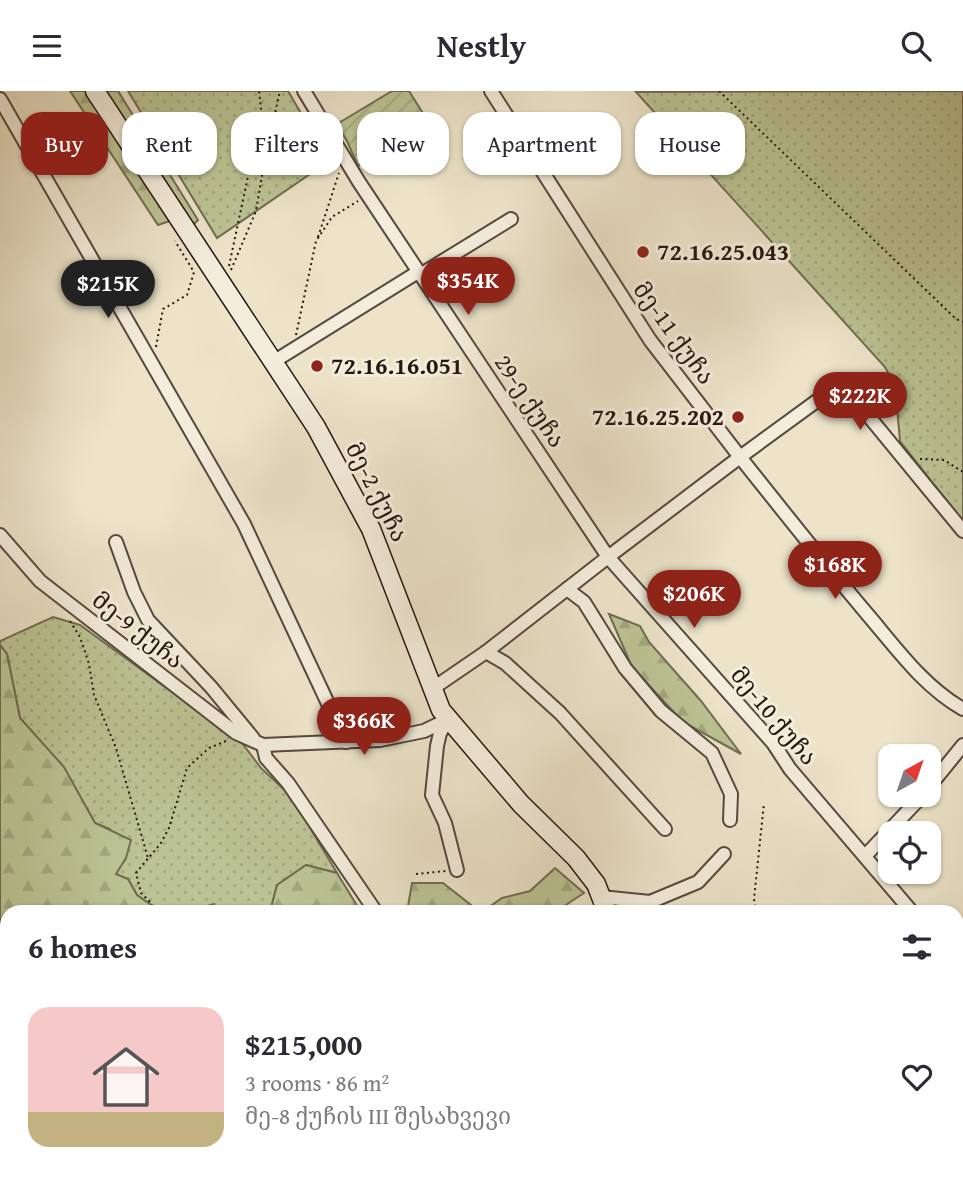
<!DOCTYPE html>
<meta charset="utf-8">
<style>
:root{--surface:#fff;--page:#f7f7f7;--text:#2b2b33;--muted:#7c7c81;--accent:#8f2418}
body{margin:0;font-family:"Gentium Book Plus","Noto Serif Georgian",serif;background:var(--page);color:var(--text);height:100vh;display:flex;flex-direction:column;font-size:26px;white-space:nowrap}
*{box-sizing:border-box;margin:0}
p{font-size:23px;color:var(--muted)}
.icon{flex:none;width:38px;height:38px;fill:none;stroke:currentColor;stroke-width:2;stroke-linecap:round;stroke-linejoin:round}
.map{position:relative;flex:1;overflow:hidden}
.panel{position:absolute;left:0px;top:814px;width:964px;height:275px;display:flex;flex-direction:column;background:var(--surface);border-radius:21px 21px 0 0;box-shadow:0 2px 5px #0004}
.panel>*{flex:none}
.hud{position:absolute;left:21px;top:21px;width:922px;height:63px;display:flex;gap:14px}
.needle{width:46px;rotate:40deg}
.fabs{position:absolute;left:878px;top:653px;display:grid;gap:14px}
.fabs a{display:grid;place-items:center;width:63px;height:63px;border-radius:14px;background:var(--surface);box-shadow:0 2px 5px #0004;font-size:35px}
.price{position:absolute;translate:-50% -60px;padding:0 16px;border-radius:24px;background:var(--accent);color:#fff;font-size:23px;line-height:46px;filter:drop-shadow(0 2px 4px #0008)}
.price::after{content:'';position:absolute;left:50%;top:42px;width:21px;height:16px;margin-left:-10px;background:inherit;clip-path:polygon(0 0,100% 0,50% 100%)}
.price.on{background:#222;color:#fff}
ul{padding:0;list-style:none}
li{display:flex;align-items:center;gap:21px;height:175px;padding:0 28px}
li span{display:grid;place-items:center;flex:none;width:196px;height:140px;border-radius:21px;color:#555}
li>.icon{margin-inline-start:auto}
span .icon{width:84px;height:84px;fill:#fffc;stroke-width:1}
li b{font-size:30px}
h2{display:flex;justify-content:space-between;align-items:center;height:84px;padding:0 28px;font-size:30px}
.pill{padding:0 24px;border-radius:21px;background:var(--surface);box-shadow:0 2px 5px #0004;font-size:24px;line-height:63px}
.pill.on{background:var(--accent);color:#fff}
header{display:flex;justify-content:space-between;align-items:center;height:91px;padding:0 28px;background:var(--surface);font-size:32px;font-weight:700}
.map>svg:first-child{display:block}
.grass{fill:url(#grass-dots);stroke:#706c51;stroke-width:2}
.forest{fill:url(#forest-firs);stroke:#706c51;stroke-width:2}
.garden{fill:url(#garden-furrows);stroke:#706c51;stroke-width:2}
.lines{fill:none;stroke-linecap:round;stroke-linejoin:round}
.stream{stroke:#6f7979;stroke-width:3.5}
.street-casing{stroke:#58483d;stroke-width:16}
.secondary-casing{stroke:#26150e;stroke-width:21}
.path{stroke:#26150e;stroke-width:2;stroke-dasharray:2 3.5;stroke-linecap:butt}
.street{stroke:#f3eddc;stroke-width:12}
.secondary{stroke:#f3eddc;stroke-width:18}
.poi-dot{fill:#8f2418;stroke:#f3eddc;stroke-width:2.5}
.labels{text-anchor:middle;stroke-width:6;stroke-linejoin:round;paint-order:stroke}
.poi-label{font-size:24px;font-weight:bold;fill:#26150e;stroke:#f3eddc;text-anchor:start}
.street-label{font-size:24px;fill:#26150e;stroke:#f3eddc}
</style>
<header><svg class="icon" aria-label="menu" viewBox="0 0 24 24"><path d="M4 6h16M4 12h16M4 18h16"/></svg>Nestly<svg class="icon" aria-label="search" viewBox="0 0 24 24"><circle cx="10" cy="10" r="6"/><path d="M15 15l6 6"/></svg></header>
<div class="map">
<svg width="963" height="1088" viewBox="0 0 963 1088">
<defs>
<pattern id="grass-dots" width="8" height="8" patternUnits="userSpaceOnUse" patternTransform="scale(1.75)"><rect width="8" height="8" fill="#bbc394"/><path d="M2 2h.1M6 6h.1" fill="none" stroke="#a1a77e" stroke-width="1.8" stroke-linecap="round"/></pattern>
<pattern id="forest-firs" width="22" height="20" patternUnits="userSpaceOnUse" patternTransform="scale(1.75)"><rect width="22" height="20" fill="#bbc394"/><path d="M5 1l3.5 6h-7zM16 11l3.5 6h-7z" fill="#a1a77e"/></pattern>
<pattern id="garden-furrows" width="10" height="10" patternUnits="userSpaceOnUse" patternTransform="scale(1.75)"><rect width="10" height="10" fill="#bbc394"/><path d="M-1 1l2-2M0 10L10 0M9 11l2-2" fill="none" stroke="#a1a77e"/></pattern>
</defs>
<rect width="100%" height="100%" fill="#ece3c9"/>
<filter id="stains"><feTurbulence type="fractalNoise" baseFrequency=".00286" numOctaves="4"/><feColorMatrix values="0 0 0 0 .2 0 0 0 0 .09 0 0 0 0 .02 0 0 0 .5 -.17"/></filter>
<radialGradient id="worn" r=".72"><stop offset=".6" stop-color="#630" stop-opacity="0"/><stop offset="1" stop-color="#630" stop-opacity=".3"/></radialGradient>
<g class="grass">
<polygon points="128,0 288,0 329,70 217,147"/>
<polygon points="963,0 963,431 900,350 895,295 885,276 636,1"/>
<path d="M53 526 80 534 242 652 261 677 291 705 337 782 306 774 277 794 270 821H217L214 813C196 820 180 821 161 821L137 804 128 788 115 783 126 767 110 738 95 732 64 677 20 627 7 563 0 554V550Z"/>
<polygon points="353,1082 462,1082 465,1088 353,1088"/>
</g>
<g class="forest">
<polygon points="70,0 89,0 173,129 158,134"/>
<polygon points="100,0 118,0 198,129 191,136"/>
<polygon points="609,523 640,535 649,551 701,610 741,663 683,631 632,576"/>
<polygon points="0,554 7,563 20,627 64,676 95,732 131,749 126,767 116,783 128,788 137,804 161,821 7,821 7,935 0,937"/>
<polygon points="306,774 337,782 361,821 270,821 277,794"/>
<polygon points="555,777 584,802 555,821 482,821 502,807 530,800"/>
<polygon points="412,792 443,792 480,821 412,821 408,815"/>
<polygon points="0,963 7,966 7,1082 74,1082 68,1088 0,1088"/>
<polygon points="194,1082 268,1082 275,1086 299,1082 353,1082 353,1088 185,1088"/>
</g>
<polygon class="garden" points="392,0 409,0 429,32 358,75 347,50 337,33"/>
<g class="lines">
<polyline class="stream" points="661,1082 665,1088"/>
<defs>
<g id="street">
<polyline points="304,0 359,91 608,466 740,366 650,249 491,0"/>
<polyline points="0,8 244,433 346,651"/>
<polyline points="420,184 511,128"/>
<polyline points="273,271 418,181"/>
<path d="M963 440 852 305 841 297 829 301 740 366C782 419 824 472 868 524 897 558 924 596 963 618"/>
<polyline points="0,444 40,490 236,642 263,654"/>
<polyline points="116,451 134,501 148,529 211,596 253,647"/>
<polyline points="567,498 584,511 625,577 661,620 712,662 731,703 730,729"/>
<polyline points="486,561 505,572 560,622 665,738"/>
<polyline points="432,598 486,561 608,466 773,652 790,678 912,821"/>
<polyline points="448,629 440,642 437,655 432,704 445,732 457,779"/>
<polyline points="263,654 266,667 288,692 376,821"/>
<polyline points="263,654 380,649 424,640 449,628"/>
<polyline points="929,696 963,654"/>
<polyline points="866,764 923,704"/>
<polyline points="601,806 650,811 698,791 724,763"/>
<polyline points="957,913 963,917"/>
<polyline points="550,1082 555,1088"/>
<polyline points="938,1082 947,1088"/>
<polyline points="745,1088 754,1084 764,1088"/>
<polyline points="859,1088 877,1082"/>
</g>
<g id="secondary">
<polyline points="95,0 316,336 371,438 441,619 521,713 576,767 596,793 607,821"/>
<polyline points="783,1082 784,1088"/>
</g>
</defs>
<use href="#street" class="street-casing"/>
<use href="#secondary" class="secondary-casing"/>
<g class="path">
<polyline points="719,0 956,228 963,231"/>
<polyline points="318,146 339,82"/>
<polyline points="229,175 257,43 261,17 259,0"/>
<polyline points="231,179 256,120 265,67 280,0"/>
<polyline points="296,244 316,150 332,126 358,110"/>
<polyline points="156,256 163,218 187,204 194,181 175,150"/>
<polyline points="920,368 944,369 963,381"/>
<polyline points="70,530 80,546 89,573 94,604 116,657 148,767"/>
<polyline points="416,783 446,780"/>
<polyline points="153,821 152,813 141,802 136,782 161,752 169,737 187,677 209,657 226,650"/>
<polyline points="756,821 754,808 764,712"/>
<polyline points="161,1088 165,1082"/>
</g>
<use href="#street" class="street"/>
<use href="#secondary" class="secondary"/>
</g>
<g class="poi-dot">
<circle cx="643" cy="161" r="7"/>
<circle cx="317" cy="275" r="7"/>
<circle cx="738" cy="326" r="7"/>
</g>
<g class="labels">
<g class="poi-label">
<text x="657" y="169">72.16.25.043</text>
<text x="331" y="283">72.16.16.051</text>
<text x="724" y="334" text-anchor="end">72.16.25.202</text>
</g>
<g class="street-label">
<text transform="translate(674 242) rotate(54)" y="8">მე-11 ქუჩა</text>
<text transform="translate(530 310) rotate(56)" y="8">29-ე ქუჩა</text>
<text transform="translate(377 401) rotate(63)" y="8">მე-2 ქუჩა</text>
<text transform="translate(138 539) rotate(38)" y="8">მე-9 ქუჩა</text>
<text transform="translate(774 625) rotate(50)" y="8">მე-10 ქუჩა</text>
</g>
</g>
<rect width="100%" height="100%" filter="url(#stains)"/>
<rect width="100%" height="100%" fill="url(#worn)"/>
</svg>
<div class="fabs">
<a><svg class="needle" viewBox="-14 -14 28 28"><path d="M0-13l5 13h-10z" fill="#e53935"/><path d="M0 13l5-13h-10z" fill="#7c7c81"/></svg></a>
<a><svg class="icon" aria-label="locate" viewBox="0 0 24 24"><circle cx="12" cy="12" r="6"/><path d="M12 2v4M12 18v4M2 12h4M18 12h4"/></svg></a>
</div>
<b class="price" style="left:468px;top:226px">$354K</b>
<b class="price on" style="left:108px;top:229px">$215K</b>
<b class="price" style="left:860px;top:341px">$222K</b>
<b class="price" style="left:835px;top:510px">$168K</b>
<b class="price" style="left:694px;top:539px">$206K</b>
<b class="price" style="left:364px;top:666px">$366K</b>
<div class="hud">
<a class="pill on">Buy</a>
<a class="pill">Rent</a>
<a class="pill">Filters</a>
<a class="pill">New</a>
<a class="pill">Apartment</a>
<a class="pill">House</a>
</div>
<section class="panel">
<h2>6 homes<svg class="icon" aria-label="filters" viewBox="0 0 24 24"><path d="M4 7h16M4 17h16"/><circle cx="9" cy="7" r="2"/><circle cx="15" cy="17" r="2"/></svg></h2>
<ul>
<li><span style="background:linear-gradient(#f6c9c9 75%,#c2b280 0)"><svg class="icon" aria-label="home" viewBox="0 0 24 24"><path d="M3 11l9-7 9 7M6 9v11h12V9"/></svg></span><div><b>$215,000</b><p>3 rooms · 86 m²</p><p>მე-8 ქუჩის III შესახვევი</p></div><svg class="icon" aria-label="heart" viewBox="0 0 24 24"><path d="M12 20l-8-8c-3-5 5-10 8-4 3-6 11-1 8 4z"/></svg></li>
</ul>
</section>
</div>
